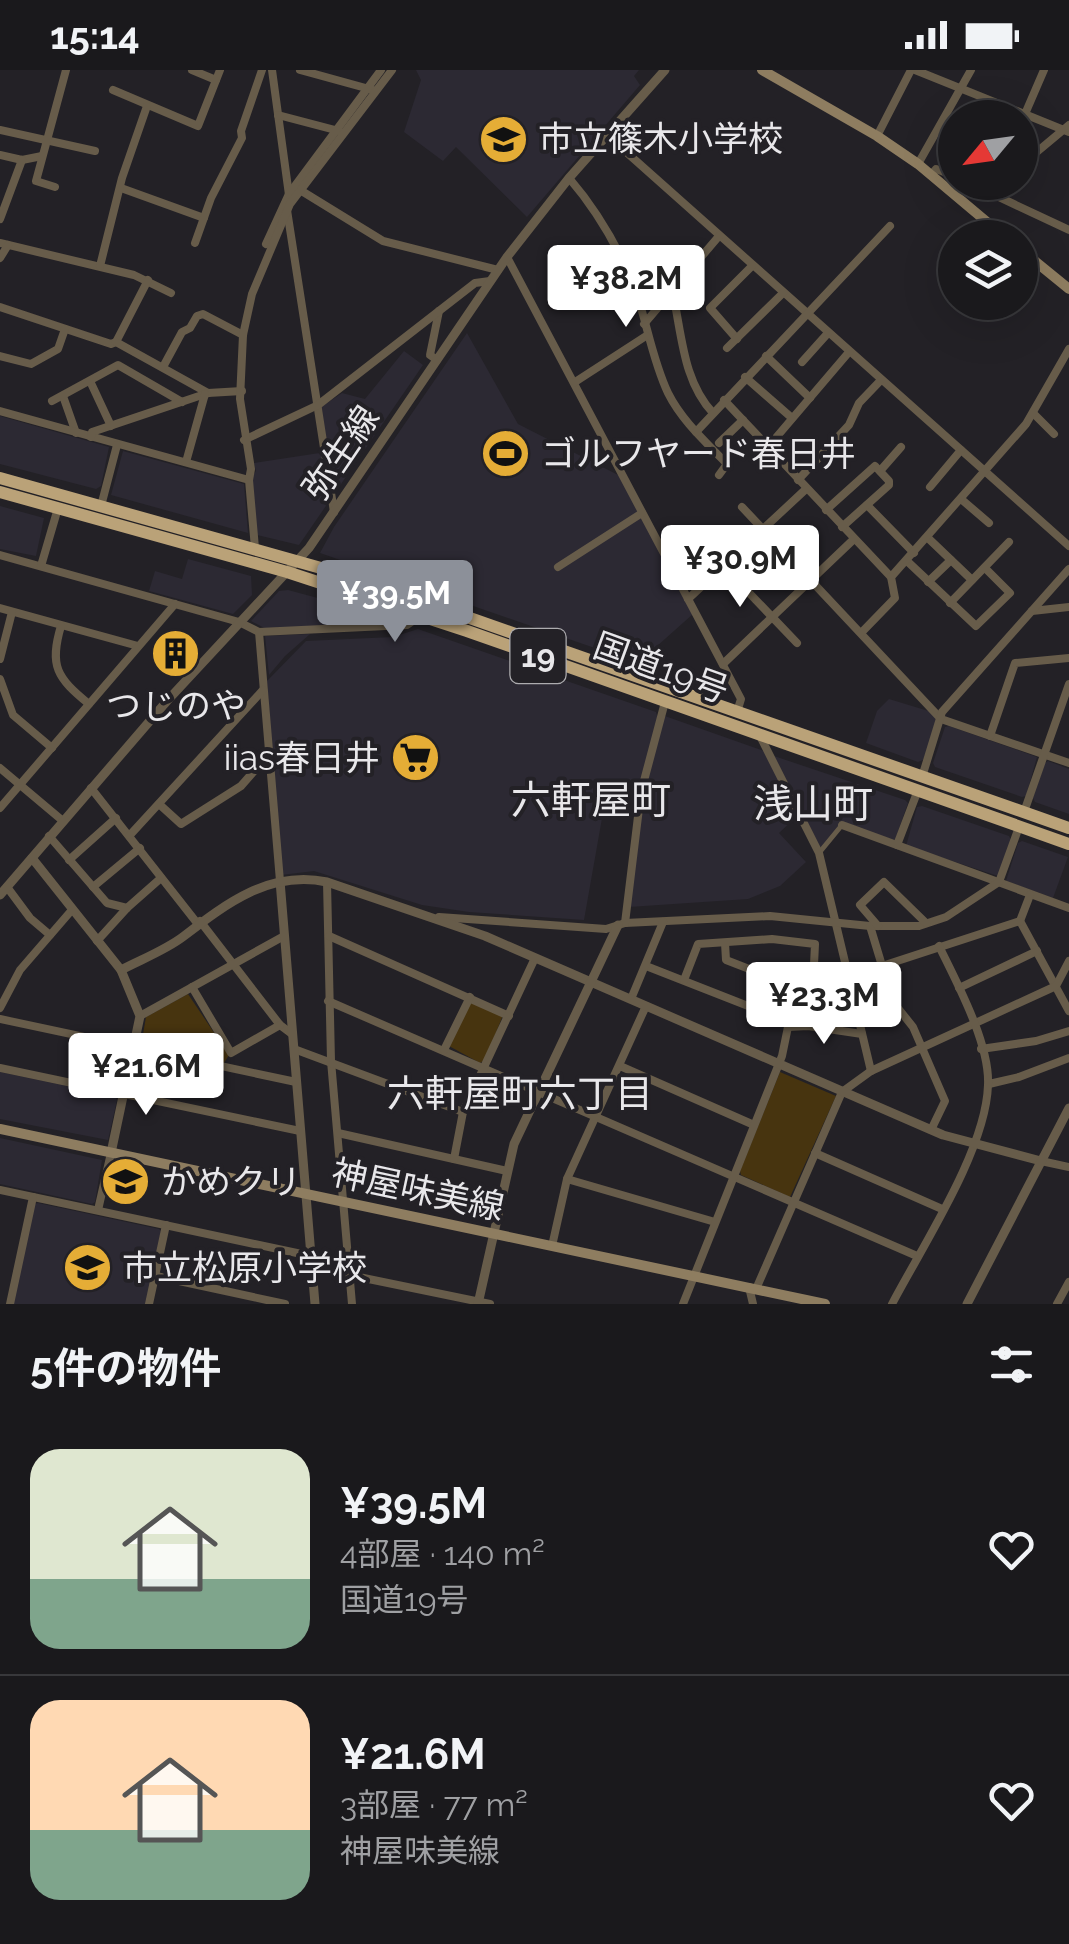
<!DOCTYPE html>
<html lang="ja">
<meta charset="utf-8">
<style>
:root{--surface:#1a191c;--page:#232225;--text:#f1f3f6;--muted:#9fa0a3;--line:#38383b;--accent:#8c9099}
body{margin:0;font-family:Raleway,"Noto Sans JP",sans-serif;background:var(--page);color:var(--text);height:100vh;display:flex;flex-direction:column;font-size:38px;white-space:nowrap}
*{box-sizing:border-box;margin:0}
p{font-size:32px;color:var(--muted)}
.icon{flex:none;width:55px;height:55px;fill:none;stroke:currentColor;stroke-width:2;stroke-linecap:round;stroke-linejoin:round}
.map{position:relative;height:1234px;overflow:hidden}
.drawer{display:flex;flex-direction:column;background:var(--surface);flex:1}
.drawer>*{flex:none}
.needle{width:65px;rotate:241deg}
.buttons{position:absolute;left:938px;top:30px;display:grid;gap:20px}
.buttons a{display:grid;place-items:center;width:100px;height:100px;border-radius:50%;background:var(--surface);box-shadow:0 10px 40px #0002,0 0 0 2px var(--line);font-size:50px}
.price{position:absolute;translate:-50% -85px;padding:0 22px;border-radius:10px;background:#fff;color:#222;font-size:32px;line-height:65px;filter:drop-shadow(0 2px 5px #0008)}
.price::after{content:'';position:absolute;left:50%;top:60px;width:30px;height:22px;margin-left:-15px;background:inherit;clip-path:polygon(0 0,100% 0,50% 100%)}
.price.on{background:var(--accent);color:#fff}
ul{padding:0;list-style:none}
li{display:flex;align-items:center;gap:30px;height:250px;padding:0 30px}
li+li{border-top:2px solid var(--line)}
li span{display:grid;place-items:center;flex:none;width:280px;height:200px;border-radius:30px;color:#555}
li>.icon{margin-inline-start:auto}
span .icon{width:120px;height:120px;fill:#fffc;stroke-width:1}
li b{font-size:42px}
h2{display:flex;justify-content:space-between;align-items:center;height:120px;padding:0 30px;font-size:42px}
.status{display:flex;justify-content:space-between;align-items:center;height:70px;padding:0 50px;background:var(--surface);direction:ltr}
.status svg{height:28px;fill:currentColor}
.map>svg:first-child{display:block}
.built{fill:#2c2933}
.green{fill:#47340f}
.lines{fill:none;stroke-linecap:round;stroke-linejoin:round}
.pedestrian{stroke:#675c4a;stroke-width:5}
.minor{stroke:#675c4a;stroke-width:8}
.tertiary{stroke:#675c4a;stroke-width:9}
.secondary{stroke:#8e7d60;stroke-width:10}
.trunk{stroke:#baa278;stroke-width:12}
.labels{text-anchor:middle;stroke-width:8;stroke-linejoin:round;paint-order:stroke}
.shield{fill:#232126;stroke:#adacaf;stroke-width:2.5}
.shield-label{font-size:32px;font-weight:bold;fill:#e8e7ea}
.poi-label{font-size:35px;fill:#e8e7ea;stroke:#232126;text-anchor:start}
.street-label{font-size:35px;fill:#e8e7ea;stroke:#232126}
.neighbourhood-label{font-size:38px;fill:#e8e7ea;stroke:#232126}
.quarter-label{font-size:40px;fill:#e8e7ea;stroke:#232126}
</style>
<div class="status"><b>15:14</b><svg viewBox="0 0 49 12"><path d="M0 12V9h3v3zM5 12V6h3v6zM10 12V3h3v9zM15 12V0h3v12zM26 1h20v11H26zM47 4h2v5h-2z"/></svg></div>
<div class="map">
<svg width="1069" height="1234" viewBox="0 0 1069 1234">
<rect width="100%" height="100%" fill="#232126"/>
<g class="built">
<polygon points="416,0 639,0 634,6 640,15 527,147 456,77 443,91 404,62 421,10"/>
<polygon points="467,263 518,354 622,407 693,544 638,593 320,483 334,457"/>
<polygon points="404,281 423,295 299,475 257,465 252,407 256,401 254,393 326,382 321,337 342,323 365,329"/>
<polygon points="0,346 109,377 101,416 96,419 0,394"/>
<polygon points="123,381 244,414 248,463 111,425"/>
<polygon points="0,436 44,448 36,486 0,479"/>
<polygon points="188,489 251,506 252,525 233,544 149,521 155,501 182,509"/>
<polygon points="288,520 340,534 341,556 268,560 251,551 279,521"/>
<polygon points="418,559 656,642 658,649 636,740 604,737 584,850 469,842 422,835 314,801 281,805 267,611 306,571 393,567"/>
<polygon points="310,564 285,586 269,605 265,566"/>
<polygon points="889,629 935,643 936,655 923,690 918,692 866,673 877,641"/>
<polygon points="662,645 764,681 797,746 779,763 806,792 780,816 748,829 629,837 639,744"/>
<polygon points="949,656 1037,687 1026,726 1022,727 935,697 933,693 945,657"/>
<polygon points="774,686 905,730 908,733 895,770 842,754 821,779"/>
<polygon points="1048,691 1069,699 1069,744 1035,732 1033,728 1045,693"/>
<polygon points="922,736 1009,766 1011,770 998,806 906,776 917,737"/>
<polygon points="1022,771 1068,787 1053,828 1006,811 1018,773"/>
<polygon points="0,1002 114,1026 117,1030 108,1070 0,1049"/>
<polygon points="0,1068 102,1090 95,1132 92,1134 0,1114"/>
<polygon points="38,1133 159,1159 161,1161 146,1234 13,1234 34,1134"/>
</g>
<g class="green">
<polygon points="188,924 229,985 224,993 141,976 146,947"/>
<polygon points="474,932 503,945 485,990 480,993 449,976 470,934"/>
<polygon points="780,1002 836,1026 790,1127 741,1105 740,1101"/>
</g>
<g class="lines">
<polyline class="pedestrian" points="819,783 842,755"/>
<g class="minor">
<polyline points="192,0 216,10"/>
<polyline points="272,0 289,125"/>
<polyline points="300,0 373,20"/>
<polyline points="915,0 1069,62"/>
<polyline points="113,20 198,56 220,0"/>
<polyline points="1025,44 1044,0"/>
<polyline points="278,45 339,61"/>
<polyline points="0,60 95,81"/>
<polyline points="607,65 1069,476"/>
<polyline points="877,66 911,0"/>
<polyline points="0,85 22,90 42,86"/>
<polyline points="918,94 971,0"/>
<polyline points="1020,96 1069,55"/>
<polyline points="931,105 936,99 955,106"/>
<path d="M569 108C594 137 614 170 630 206 646 243 650 285 668 323 682 351 706 372 727 394L719 405"/>
<polyline points="967,112 1069,160"/>
<polyline points="55,117 36,111 66,0"/>
<polyline points="121,118 204,148"/>
<polyline points="300,120 383,171 498,200"/>
<polyline points="987,123 1000,112"/>
<polyline points="287,140 334,442"/>
<polyline points="0,149 22,90"/>
<polyline points="0,173 134,205 171,223"/>
<polyline points="195,173 211,128 242,68 241,61 262,0"/>
<polyline points="266,174 289,124 381,0"/>
<polyline points="507,187 741,629 737,642"/>
<polyline points="0,188 8,175"/>
<polyline points="100,196 122,108 147,36"/>
<path d="M672 220C682 262 682 310 713 343"/>
<polyline points="0,237 111,274 116,272 148,210"/>
<polyline points="644,254 719,166"/>
<polyline points="737,269 710,238 752,196"/>
<polyline points="116,272 208,323"/>
<polyline points="727,278 783,223"/>
<polyline points="0,286 31,294 58,279 65,259"/>
<polyline points="766,286 810,328"/>
<polyline points="437,290 430,285 439,241"/>
<polyline points="802,292 828,263"/>
<polyline points="163,297 182,262 190,258 197,246 203,244 243,265"/>
<polyline points="745,307 792,348"/>
<polyline points="90,311 111,356"/>
<polyline points="575,312 646,266"/>
<polyline points="63,326 76,363"/>
<polyline points="724,330 891,507"/>
<polyline points="52,331 118,295 182,332"/>
<polyline points="0,341 249,410"/>
<polyline points="1033,343 1054,364"/>
<polyline points="696,362 890,156"/>
<polyline points="91,367 92,362 208,323 242,321"/>
<polyline points="244,370 318,335 475,213 490,211"/>
<polyline points="719,373 743,350"/>
<polyline points="768,377 849,282"/>
<polyline points="186,392 205,324"/>
<polyline points="880,401 901,377"/>
<polyline points="798,410 849,355 859,333 881,310"/>
<polyline points="930,417 961,380"/>
<polyline points="961,429 989,453"/>
<polyline points="867,435 914,483"/>
<polyline points="101,436 117,375"/>
<polyline points="742,437 941,649 1069,693"/>
<polyline points="826,440 875,396 889,411 889,415 842,457"/>
<polyline points="928,468 972,510"/>
<polyline points="255,478 249,410 251,399 240,329 243,265 252,224 290,134 392,0"/>
<polyline points="709,481 797,573"/>
<polyline points="0,485 239,552 259,562 407,555 420,546"/>
<polyline points="907,491 976,556 1010,523 985,498"/>
<polyline points="41,496 58,438"/>
<polyline points="558,497 642,443"/>
<polyline points="928,512 951,490"/>
<polyline points="688,529 806,419"/>
<polyline points="950,533 1009,472"/>
<polyline points="0,538 138,576"/>
<polyline points="1032,541 1069,537"/>
<path d="M61 556C49 596 57 608 89 634"/>
<polyline points="259,562 280,811"/>
<polyline points="861,563 895,528 891,507 1026,354 1069,279"/>
<polyline points="0,589 12,542"/>
<polyline points="723,594 854,469"/>
<polyline points="0,609 13,645 52,678"/>
<polyline points="760,666 819,783 871,1001"/>
<polyline points="990,666 1015,593 1069,588"/>
<polyline points="0,698 63,751"/>
<polyline points="922,707 942,642 1069,499"/>
<polyline points="91,718 197,853"/>
<polyline points="159,734 181,754 241,716 262,692 269,691"/>
<polyline points="0,738 175,534"/>
<polyline points="1024,742 1069,614"/>
<polyline points="842,755 1069,838"/>
<polyline points="130,765 263,620"/>
<polyline points="49,766 107,833 127,838"/>
<polyline points="897,775 918,720"/>
<polyline points="69,790 116,748"/>
<polyline points="327,812 331,991 352,1234"/>
<polyline points="7,817 30,848 50,865"/>
<polyline points="93,817 140,778"/>
<polyline points="439,847 606,859 625,853 770,846 870,856 919,856 946,847 999,812 1019,757"/>
<polyline points="200,851 280,955 292,964"/>
<polyline points="1020,851 1069,941"/>
<polyline points="1020,851 1030,825"/>
<polyline points="625,853 641,722 665,632"/>
<polyline points="870,856 893,932 913,957 945,1031 931,1060"/>
<polyline points="878,856 860,835 884,812 926,853"/>
<polyline points="329,866 509,946"/>
<polyline points="97,871 127,838 161,808"/>
<polyline points="725,873 726,890 803,920"/>
<polyline points="646,896 789,952"/>
<polyline points="882,896 1020,851"/>
<polyline points="684,910 698,874 772,869 815,874 813,916"/>
<polyline points="192,917 231,983 280,955"/>
<polyline points="959,918 1037,881"/>
<polyline points="631,929 663,852"/>
<polyline points="328,931 917,1186"/>
<polyline points="0,938 20,900 71,841"/>
<polyline points="140,946 284,866"/>
<polyline points="0,949 296,1012"/>
<polyline points="788,957 808,956 862,964"/>
<polyline points="294,979 463,1042"/>
<polyline points="981,979 1036,971 1069,961"/>
<polyline points="444,980 470,927"/>
<polyline points="620,996 754,1055"/>
<polyline points="0,998 300,1061"/>
<polyline points="989,1014 1019,1007 1069,988"/>
<polyline points="338,1063 507,1101"/>
<polyline points="815,1083 942,1139"/>
<polyline points="454,1089 463,1042 535,888"/>
<polyline points="1041,1091 1069,1097"/>
<polyline points="567,1109 715,1152"/>
<polyline points="0,1120 311,1186"/>
<polyline points="98,1140 111,1083"/>
<polyline points="552,1176 567,1109 646,936"/>
<polyline points="349,1205 490,1234"/>
<polyline points="156,1206 285,1234"/>
<polyline points="749,1217 753,1234"/>
<polyline points="756,1219 842,1022 871,1001 1056,916 1069,891"/>
<polyline points="10,1234 33,1127"/>
<polyline points="149,1234 166,1155"/>
<polyline points="683,1234 782,986 789,952 803,920 884,902"/>
<path d="M892 1234C923 1175 986 1080 988 1015 990 974 957 913 939 876"/>
<polyline points="1057,1234 1069,1212"/>
</g>
<g class="tertiary">
<polyline points="32,788 121,900 140,946 111,1083"/>
<polyline points="280,811 315,1234"/>
<polyline points="0,825 167,631 309,478 507,187 569,108 665,0"/>
<path d="M121 900C142 889 166 880 184 866 227 833 270 800 327 812L485 866 943 1065 1041 1091"/>
<polyline points="478,1234 514,1074 618,855"/>
<polyline points="967,1234 1069,1038"/>
</g>
<g class="secondary">
<polyline points="762,0 877,66 918,94 1006,168"/>
<polyline points="1020,179 1069,219"/>
<polyline points="0,1059 825,1234"/>
</g>
<g class="trunk">
<polyline points="0,408 353,507 1069,758"/>
<polyline points="0,422 287,502 467,561 1069,774"/>
</g>
</g>
<defs>
<symbol id="school-disc" viewBox="-11 -11 22 22"><circle r="9.5" fill="#e5ad36" stroke="#232126"/><path d="M0-5L7-2L0 1L-7-2ZM-4 1L0 2.5L4 1V4Q0 6-4 4Z" fill="#111"/></symbol>
<symbol id="stadium-disc" viewBox="-11 -11 22 22"><circle r="9.5" fill="#e5ad36" stroke="#232126"/><path d="M0-5a6.5 5 0 1 0 0 10a6.5 5 0 1 0 0-10ZM-3.5-1.8h7v3.6h-7Z" fill="#111"/></symbol>
<symbol id="building-disc" viewBox="-11 -11 22 22"><circle r="9.5" fill="#e5ad36" stroke="#232126"/><path d="M-4-6H4V6H1V3H-1V6H-4ZM-2.5-4.3h1.7v1.8h-1.7ZM.8-4.3h1.7v1.8H.8ZM-2.5-1h1.7V.8h-1.7ZM.8-1h1.7V.8H.8Z" fill="#111"/></symbol>
<symbol id="supermarket-disc" viewBox="-11 -11 22 22"><circle r="9.5" fill="#e5ad36" stroke="#232126"/><path d="M-6-5.5h2.5l.6 2H6L4.5 2H-2.5L-4.4-4H-6ZM-1.5 3.2a1.3 1.3 0 1 0 .1 0ZM3 3.2a1.3 1.3 0 1 0 .1 0Z" fill="#111"/></symbol>
</defs>
<g fill-rule="evenodd">
<use href="#school-disc" x="476" y="42" width="55" height="55"/>
<use href="#stadium-disc" x="478" y="356" width="55" height="55"/>
<use href="#building-disc" x="148" y="556" width="55" height="55"/>
<use href="#supermarket-disc" x="388" y="660" width="55" height="55"/>
<use href="#school-disc" x="98" y="1084" width="55" height="55"/>
<use href="#school-disc" x="60" y="1170" width="55" height="55"/>
</g>
<g class="labels">
<rect class="shield" x="510.5" y="559" width="55" height="54" rx="8"/>
<g class="shield-label">
<text x="538" y="597">19</text>
</g>
<g class="poi-label">
<text x="538" y="81">市立篠木小学校</text>
<text x="541" y="396">ゴルフヤード春日井</text>
<text x="176" y="648" text-anchor="middle">つじのや</text>
<text x="380" y="700" text-anchor="end">iias春日井</text>
<text x="161" y="1124">かめクリ</text>
<text x="122" y="1210">市立松原小学校</text>
</g>
<g class="street-label">
<text transform="translate(341 383) rotate(-56)" y="12">弥生線</text>
<text transform="translate(661 598) rotate(20)" y="12">国道19号</text>
<text transform="translate(418 1120) rotate(12)" y="12">神屋味美線</text>
</g>
<g class="neighbourhood-label">
<text x="520" y="1037">六軒屋町六丁目</text>
</g>
<g class="quarter-label">
<text x="591" y="744">六軒屋町</text>
<text x="813" y="748">浅山町</text>
</g>
</g>
</svg>
<div class="buttons">
<a><svg class="needle" viewBox="-14 -14 28 28"><path d="M0-13l5 13h-10z" fill="#e53935"/><path d="M0 13l5-13h-10z" fill="#9fa0a3"/></svg></a>
<a><svg class="icon" aria-label="layers" viewBox="0 0 24 24"><path d="M12 4l9 5-9 5-9-5zM3 14l9 5 9-5"/></svg></a>
</div>
<b class="price" style="left:626px;top:260px">¥38.2M</b>
<b class="price" style="left:740px;top:540px">¥30.9M</b>
<b class="price on" style="left:395px;top:575px">¥39.5M</b>
<b class="price" style="left:824px;top:977px">¥23.3M</b>
<b class="price" style="left:146px;top:1048px">¥21.6M</b>
</div>
<section class="drawer">
<h2>5件の物件<svg class="icon" aria-label="filters" viewBox="0 0 24 24"><path d="M4 7h16M4 17h16"/><circle cx="9" cy="7" r="2"/><circle cx="15" cy="17" r="2"/></svg></h2>
<ul>
<li><span style="background:linear-gradient(#dfe7d0 65%,#7fa58c 0)"><svg class="icon" aria-label="home" viewBox="0 0 24 24"><path d="M3 11l9-7 9 7M6 9v11h12V9"/></svg></span><div><b>¥39.5M</b><p>4部屋 · 140 m²</p><p>国道19号</p></div><svg class="icon" aria-label="heart" viewBox="0 0 24 24"><path d="M12 20l-8-8c-3-5 5-10 8-4 3-6 11-1 8 4z"/></svg></li>
<li><span style="background:linear-gradient(#ffd9b3 65%,#7fa58c 0)"><svg class="icon" aria-label="home" viewBox="0 0 24 24"><path d="M3 11l9-7 9 7M6 9v11h12V9"/></svg></span><div><b>¥21.6M</b><p>3部屋 · 77 m²</p><p>神屋味美線</p></div><svg class="icon" aria-label="heart" viewBox="0 0 24 24"><path d="M12 20l-8-8c-3-5 5-10 8-4 3-6 11-1 8 4z"/></svg></li>
</ul>
</section>
